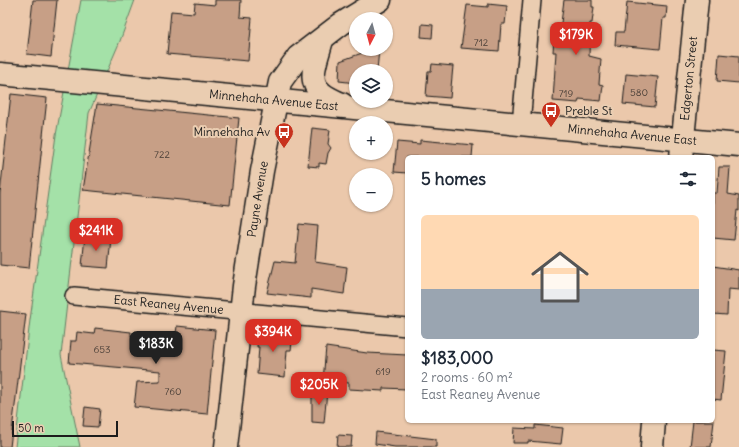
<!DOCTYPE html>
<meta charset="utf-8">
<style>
:root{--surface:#fff;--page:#f6f6f7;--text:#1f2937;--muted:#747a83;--line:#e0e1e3;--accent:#d93025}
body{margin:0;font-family:Delius,sans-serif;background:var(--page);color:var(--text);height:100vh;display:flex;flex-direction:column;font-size:15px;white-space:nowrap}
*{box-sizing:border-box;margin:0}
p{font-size:13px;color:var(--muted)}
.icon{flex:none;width:22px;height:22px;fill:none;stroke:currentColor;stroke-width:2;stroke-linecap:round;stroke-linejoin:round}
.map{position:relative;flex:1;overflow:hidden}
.sheet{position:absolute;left:405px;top:155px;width:310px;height:268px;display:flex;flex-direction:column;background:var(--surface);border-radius:6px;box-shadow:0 1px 3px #0004}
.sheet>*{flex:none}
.needle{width:26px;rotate:186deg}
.buttons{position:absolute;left:349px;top:12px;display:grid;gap:8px}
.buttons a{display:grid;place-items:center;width:44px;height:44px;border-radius:50%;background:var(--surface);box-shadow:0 1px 3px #0004;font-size:20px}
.scale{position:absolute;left:12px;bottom:10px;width:106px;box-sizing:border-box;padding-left:4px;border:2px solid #1c1c1c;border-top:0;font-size:11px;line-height:14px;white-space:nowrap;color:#1c1c1c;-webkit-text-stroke:3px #eacdb1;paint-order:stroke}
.price{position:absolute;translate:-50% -34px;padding:0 9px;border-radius:8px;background:var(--accent);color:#fff;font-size:13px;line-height:26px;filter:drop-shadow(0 1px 2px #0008)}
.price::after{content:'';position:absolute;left:50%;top:24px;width:12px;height:9px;margin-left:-6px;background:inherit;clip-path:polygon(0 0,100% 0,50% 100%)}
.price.selected{background:#222;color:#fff}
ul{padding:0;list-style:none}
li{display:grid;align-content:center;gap:8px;height:212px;padding:0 16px}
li+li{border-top:1px solid var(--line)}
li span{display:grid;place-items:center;height:124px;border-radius:6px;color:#555}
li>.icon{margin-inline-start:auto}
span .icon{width:72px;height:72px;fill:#fffc;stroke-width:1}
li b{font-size:17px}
h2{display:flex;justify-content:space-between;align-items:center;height:48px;padding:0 16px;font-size:17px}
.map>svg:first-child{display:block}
.green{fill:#a4e1a8;stroke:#607e62}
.building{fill:#c79f86;stroke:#1c1c1c}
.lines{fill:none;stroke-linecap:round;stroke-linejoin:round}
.street-casing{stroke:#1c1c1c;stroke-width:20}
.secondary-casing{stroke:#1c1c1c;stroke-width:25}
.street{stroke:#eacdb1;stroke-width:17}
.secondary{stroke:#eacdb1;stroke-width:22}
.labels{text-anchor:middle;stroke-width:4;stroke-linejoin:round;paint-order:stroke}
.number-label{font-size:10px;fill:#473d36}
.street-label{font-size:12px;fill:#1c1c1c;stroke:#eacdb1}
.poi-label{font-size:12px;fill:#1c1c1c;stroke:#eacdb1;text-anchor:start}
</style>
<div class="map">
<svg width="739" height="447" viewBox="0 0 739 447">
<rect width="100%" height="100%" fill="#ebc8ab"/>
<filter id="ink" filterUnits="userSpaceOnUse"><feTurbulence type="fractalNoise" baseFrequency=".025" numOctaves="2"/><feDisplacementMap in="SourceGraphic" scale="8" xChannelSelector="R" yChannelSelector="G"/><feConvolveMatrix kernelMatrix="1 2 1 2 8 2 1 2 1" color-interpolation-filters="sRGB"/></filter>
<g filter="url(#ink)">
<polygon class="green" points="81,0 135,0 120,41 89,113 61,355 80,447 15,447 30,320 56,135"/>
<g class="building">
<polygon points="33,0 57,0 51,57 27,54"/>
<polygon points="215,0 241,0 240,17 252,18 248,61 167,54 171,11 194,13 195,3 215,5"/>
<polygon points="564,0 592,0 592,7 594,7 592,23 590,23 589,56 601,59 599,84 603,85 601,101 579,99 578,103 553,101 556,52 553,52 554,38 559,38"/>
<polygon points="627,2 667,6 666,18 663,18 660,49 615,45 616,32 624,32"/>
<polygon points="488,4 507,6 505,24 501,24 499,51 461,48 467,5 488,7"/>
<polygon points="422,24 433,25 432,38 421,37"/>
<polygon points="373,49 379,49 377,71 356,71 356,83 339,81 340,61"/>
<polygon points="719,54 739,56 739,83 717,81"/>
<polygon points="432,64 453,66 450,98 426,96 428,71 431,71"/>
<polygon points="626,74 658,77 655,107 623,104"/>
<polygon points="11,94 47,98 29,268 0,265 0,194"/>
<polygon points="97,104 239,118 230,205 83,190"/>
<polygon points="312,128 330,130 328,144 331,148 328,153 326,164 319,163 319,167 308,166"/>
<polygon points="420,140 473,145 472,157 407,157 407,173 394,172 397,142 420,144"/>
<polygon points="719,167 730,167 728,194 739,196 739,211 737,210 734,240 713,238 713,193 717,193"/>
<polygon points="299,224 318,226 315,262 347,267 344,294 311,289 311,298 267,293 275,261 295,263"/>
<polygon points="85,236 111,238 108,268 82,266"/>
<polygon points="713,266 739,270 739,290 728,289 727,315 713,314"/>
<polygon points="0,311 26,314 10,447 0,447"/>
<polygon points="177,326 215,330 207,414 134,407 137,382 160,381 160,371 69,363 71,341 76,341 77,332 94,334 95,328 131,332 131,336 175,341"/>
<polygon points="258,331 293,334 291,350 287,350 285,377 257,374 259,347 257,347"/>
<polygon points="326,347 367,353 407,355 407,389 383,388 383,391 349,389 349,383 323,381"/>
<polygon points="713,350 726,351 721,400 713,399"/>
<polygon points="312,390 327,391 324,423 312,422"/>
<polygon points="85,407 100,409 98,427 83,426"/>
<polygon points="693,421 714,421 711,447 690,447"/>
<polygon points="535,425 563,428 561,444 528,441 528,443 513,443 514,428 535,429"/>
<polygon points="376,432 436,439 436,447 395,447 375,444"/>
<polygon points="338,435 352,436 351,447 337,447"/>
</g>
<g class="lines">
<defs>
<g id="street">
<polyline points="521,124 532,0"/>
<path id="s1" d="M74 296 407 327"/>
</g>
<g id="secondary">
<path d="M322 40C313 73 302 89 342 104"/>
<path id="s2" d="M0 74 739 145"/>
<path id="s3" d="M681 157 697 0"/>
<path id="s4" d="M226 447 244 286 262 171 280 82 298 57 341 24 380 0"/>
<polyline points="652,447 654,421"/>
</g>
</defs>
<use href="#street" class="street-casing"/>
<use href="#secondary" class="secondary-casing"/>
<use href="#street" class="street"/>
<use href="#secondary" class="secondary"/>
</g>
</g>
<defs>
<symbol id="bus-pin" viewBox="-11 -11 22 30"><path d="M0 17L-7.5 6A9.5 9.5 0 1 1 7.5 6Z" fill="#c8321e" stroke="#eacdb1"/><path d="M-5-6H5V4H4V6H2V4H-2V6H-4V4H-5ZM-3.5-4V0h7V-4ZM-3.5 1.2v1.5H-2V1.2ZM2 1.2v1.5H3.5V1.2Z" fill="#fff"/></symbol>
</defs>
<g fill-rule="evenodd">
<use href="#bus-pin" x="540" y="100" width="22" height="30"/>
<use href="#bus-pin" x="273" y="121" width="22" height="30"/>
</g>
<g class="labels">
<g class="number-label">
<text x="481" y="46">712</text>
<text x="639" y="96">580</text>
<text x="566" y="97">719</text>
<text x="162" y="158">722</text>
<text x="102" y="353">653</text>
<text x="383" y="375">619</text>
<text x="173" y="395">760</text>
</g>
<g class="street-label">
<text dy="4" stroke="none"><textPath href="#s3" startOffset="79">Edgerton Street</textPath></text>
<text dy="4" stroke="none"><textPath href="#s2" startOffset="275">Minnehaha Avenue East</textPath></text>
<text dy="4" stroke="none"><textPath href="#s2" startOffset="635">Minnehaha Avenue East</textPath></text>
<text dy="4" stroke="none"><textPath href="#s4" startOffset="250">Payne Avenue</textPath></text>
<text dy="4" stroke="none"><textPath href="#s1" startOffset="95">East Reaney Avenue</textPath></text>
</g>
<g class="poi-label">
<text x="565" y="115">Preble St</text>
<text x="270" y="136" text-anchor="end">Minnehaha Av</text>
</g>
</g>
</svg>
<div class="buttons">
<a><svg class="needle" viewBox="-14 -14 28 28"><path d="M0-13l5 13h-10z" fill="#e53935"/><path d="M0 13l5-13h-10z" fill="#747a83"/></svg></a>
<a><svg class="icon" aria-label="layers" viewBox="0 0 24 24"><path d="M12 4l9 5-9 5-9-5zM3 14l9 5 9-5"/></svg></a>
<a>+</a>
<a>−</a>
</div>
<div class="scale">50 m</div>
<b class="price" style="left:576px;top:56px">$179K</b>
<b class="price" style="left:96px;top:252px">$241K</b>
<b class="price" style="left:273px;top:353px">$394K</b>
<b class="price selected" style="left:156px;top:365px">$183K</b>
<b class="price" style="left:319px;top:406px">$205K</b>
<section class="sheet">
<h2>5 homes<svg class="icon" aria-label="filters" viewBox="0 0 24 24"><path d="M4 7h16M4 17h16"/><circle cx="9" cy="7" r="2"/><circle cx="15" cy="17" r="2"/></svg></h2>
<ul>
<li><span style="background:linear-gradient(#ffd9b3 60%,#9aa5b1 0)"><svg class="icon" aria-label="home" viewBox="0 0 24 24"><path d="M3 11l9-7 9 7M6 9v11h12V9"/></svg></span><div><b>$183,000</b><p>2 rooms · 60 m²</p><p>East Reaney Avenue</p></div></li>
</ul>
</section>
</div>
